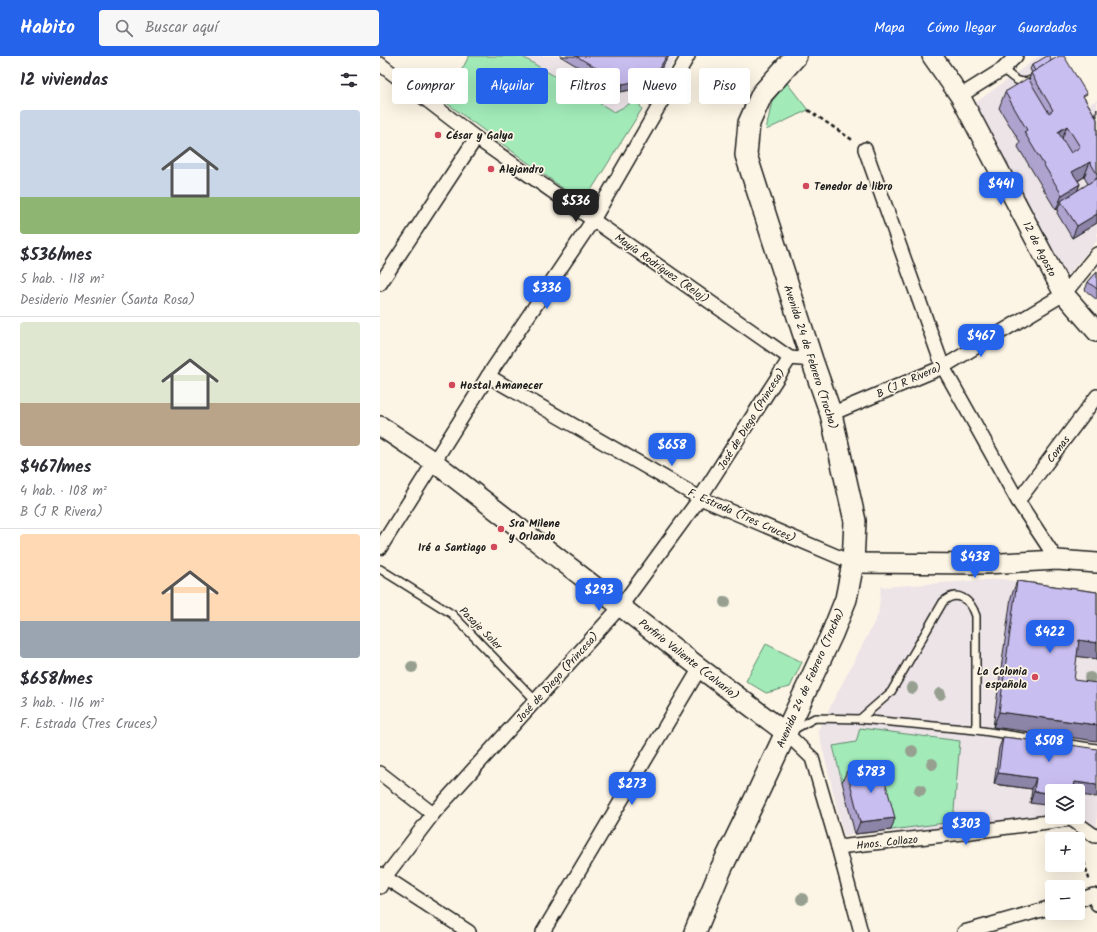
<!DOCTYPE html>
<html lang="es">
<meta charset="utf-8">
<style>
:root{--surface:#fff;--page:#f7f7f7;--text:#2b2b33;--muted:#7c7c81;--line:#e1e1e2;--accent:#2563eb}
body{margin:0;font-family:Kalam,sans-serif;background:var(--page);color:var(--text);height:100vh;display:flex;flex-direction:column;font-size:15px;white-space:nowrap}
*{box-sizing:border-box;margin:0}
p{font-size:13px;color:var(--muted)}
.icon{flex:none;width:22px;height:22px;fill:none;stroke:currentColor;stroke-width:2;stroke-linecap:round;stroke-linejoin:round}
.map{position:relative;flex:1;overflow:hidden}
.panel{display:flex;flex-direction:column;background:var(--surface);width:380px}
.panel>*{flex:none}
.hud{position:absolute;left:12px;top:12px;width:380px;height:36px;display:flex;gap:8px}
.buttons{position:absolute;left:665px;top:728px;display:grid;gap:8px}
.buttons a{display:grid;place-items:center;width:40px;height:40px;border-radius:4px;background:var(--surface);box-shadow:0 4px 16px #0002;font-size:20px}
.price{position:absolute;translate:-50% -34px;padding:0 9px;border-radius:8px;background:var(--accent);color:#fff;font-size:13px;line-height:26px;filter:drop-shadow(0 1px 2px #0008)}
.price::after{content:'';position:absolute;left:50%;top:24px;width:12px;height:9px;margin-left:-6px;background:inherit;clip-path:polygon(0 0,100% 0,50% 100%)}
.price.selected{background:#222;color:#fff}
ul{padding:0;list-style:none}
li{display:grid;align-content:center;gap:8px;height:212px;padding:0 20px}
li+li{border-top:1px solid var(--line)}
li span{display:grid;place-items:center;height:124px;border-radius:4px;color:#555}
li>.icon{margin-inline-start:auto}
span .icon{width:72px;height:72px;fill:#fffc;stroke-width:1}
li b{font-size:17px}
h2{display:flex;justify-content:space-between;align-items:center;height:48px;padding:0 20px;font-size:17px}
.pill{padding:0 14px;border-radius:4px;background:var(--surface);box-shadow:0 4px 16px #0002;font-size:14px;line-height:36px}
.pill.selected{background:var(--accent);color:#fff}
header{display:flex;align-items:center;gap:24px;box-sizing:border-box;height:56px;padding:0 20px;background:var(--accent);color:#fff}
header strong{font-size:19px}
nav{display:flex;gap:22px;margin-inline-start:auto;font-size:14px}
.search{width:280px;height:36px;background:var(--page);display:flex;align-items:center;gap:10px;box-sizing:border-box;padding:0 14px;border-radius:4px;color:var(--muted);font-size:15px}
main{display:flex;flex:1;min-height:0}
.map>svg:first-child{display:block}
.built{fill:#ede4e8}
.green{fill:#a2ebb9;stroke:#5f846a}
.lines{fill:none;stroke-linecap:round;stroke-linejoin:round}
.lane-casing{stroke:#1c1c1c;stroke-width:10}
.street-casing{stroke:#1c1c1c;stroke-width:16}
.secondary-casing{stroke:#1c1c1c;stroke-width:22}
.primary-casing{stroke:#1c1c1c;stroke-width:24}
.path{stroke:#1c1c1c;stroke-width:2.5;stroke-dasharray:4 3;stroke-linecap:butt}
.lane{stroke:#fcf5e5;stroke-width:7}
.street{stroke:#fcf5e5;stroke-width:13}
.secondary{stroke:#fcf5e5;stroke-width:19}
.primary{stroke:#fcf5e5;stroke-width:21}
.tree{fill:#97a090}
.wall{fill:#ada3ce;stroke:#1c1c1c;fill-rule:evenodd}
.shaded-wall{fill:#8d85a8;stroke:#1c1c1c}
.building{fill:#c9bef0;stroke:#1c1c1c;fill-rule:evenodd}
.poi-dot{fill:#d1495b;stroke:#fcf5e5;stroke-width:1.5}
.labels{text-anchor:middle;stroke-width:3.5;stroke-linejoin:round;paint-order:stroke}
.poi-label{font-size:11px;font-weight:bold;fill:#1c1c1c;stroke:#fcf5e5;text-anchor:start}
.street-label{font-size:11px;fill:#1c1c1c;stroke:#fcf5e5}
</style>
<header>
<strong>Habito</strong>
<div class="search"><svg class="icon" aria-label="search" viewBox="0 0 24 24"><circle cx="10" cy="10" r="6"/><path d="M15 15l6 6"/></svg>Buscar aquí</div>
<nav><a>Mapa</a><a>Cómo llegar</a><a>Guardados</a></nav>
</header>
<main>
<section class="panel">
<h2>12 viviendas<svg class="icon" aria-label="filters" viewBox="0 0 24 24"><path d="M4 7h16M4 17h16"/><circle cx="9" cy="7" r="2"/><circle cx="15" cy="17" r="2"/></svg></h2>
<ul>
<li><span style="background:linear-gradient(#c9d6e8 70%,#8fb573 0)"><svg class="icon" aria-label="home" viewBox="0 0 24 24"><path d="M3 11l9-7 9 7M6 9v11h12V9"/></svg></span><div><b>$536/mes</b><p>5 hab. · 118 m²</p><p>Desiderio Mesnier (Santa Rosa)</p></div></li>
<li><span style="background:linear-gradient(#dfe7d0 65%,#b9a48a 0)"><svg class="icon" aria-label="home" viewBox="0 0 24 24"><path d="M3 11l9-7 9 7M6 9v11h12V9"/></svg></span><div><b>$467/mes</b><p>4 hab. · 108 m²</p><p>B (J R Rivera)</p></div></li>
<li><span style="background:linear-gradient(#ffd9b3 70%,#9aa5b1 0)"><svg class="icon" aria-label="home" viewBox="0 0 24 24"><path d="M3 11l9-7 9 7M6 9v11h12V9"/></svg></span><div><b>$658/mes</b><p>3 hab. · 116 m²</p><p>F. Estrada (Tres Cruces)</p></div></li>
</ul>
</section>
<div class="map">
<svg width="717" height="876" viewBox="0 0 717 876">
<rect width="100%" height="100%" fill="#fcf5e5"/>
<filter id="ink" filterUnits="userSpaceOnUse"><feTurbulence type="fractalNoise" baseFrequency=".025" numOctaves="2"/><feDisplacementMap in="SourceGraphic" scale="8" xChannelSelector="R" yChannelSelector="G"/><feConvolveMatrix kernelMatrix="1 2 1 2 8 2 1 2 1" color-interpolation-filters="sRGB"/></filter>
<g filter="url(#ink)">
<g class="built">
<polygon points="141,0 297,0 272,39 257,44 234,56"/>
<polygon points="659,0 679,0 706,50 717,44 717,185 684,223 594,48"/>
<polygon points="621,523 717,538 717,789 703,760 698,760 698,735 672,735 672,761 687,761 464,780 438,674 498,559 501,531"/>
</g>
<g class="green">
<polygon points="89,0 141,0 234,56 257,44 262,53 203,147 65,46"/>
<polygon points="407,27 428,54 386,74 392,45"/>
<polygon points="386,588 422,606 410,631 386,637 366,625"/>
<polygon points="480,672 580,685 573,766 511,774 497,722 462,726 453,690 476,686"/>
</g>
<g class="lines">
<defs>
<g id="lane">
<path d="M623 13C631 20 639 30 651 24"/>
<polyline points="0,513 72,558 156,645"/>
<path d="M480 663 511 636 563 546C577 533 591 544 596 560V674"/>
<polyline points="413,674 435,662 480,663 596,674 717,692"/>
</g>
<g id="street">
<polyline points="0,8 96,82 410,302"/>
<polyline points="580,40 623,13 636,0"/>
<polyline points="485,93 563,311 638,445 677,504"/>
<polyline points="0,228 96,82"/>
<polyline points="108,320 320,442 473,507"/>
<polyline points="451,358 563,311 684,238 717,198"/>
<polyline points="638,445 717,340"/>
<polyline points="0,492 108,320 213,164 308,0"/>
<polyline points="406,677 432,702 458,791 481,876"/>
<polyline points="0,717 53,758"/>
<polyline points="458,791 583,777 691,763 715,780"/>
<polyline points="0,818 89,876"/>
<polyline points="0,831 5,821 53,758 241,550 320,442 410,302 432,304"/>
<polyline points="698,844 714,839 717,848"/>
<polyline points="163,876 320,612"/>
<polyline points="584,876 672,851"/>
</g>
<g id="secondary">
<polyline points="552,0 580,40 684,238 717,276"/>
<polyline points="0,370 54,406 320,612 406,677"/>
<polyline points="473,507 605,508 677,504 717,507"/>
</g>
<polyline id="primary" points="315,876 341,813 375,743 452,578 466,543 473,507 475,465 451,358 432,304 366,99 369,67 382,38 416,0"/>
</defs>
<use href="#lane" class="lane-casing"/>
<use href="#street" class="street-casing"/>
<use href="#secondary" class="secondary-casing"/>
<use href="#primary" class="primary-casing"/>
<g class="path">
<polyline points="428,54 474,85"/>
<polyline points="698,786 710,826"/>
</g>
<use href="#lane" class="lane"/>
<use href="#street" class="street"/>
<use href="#secondary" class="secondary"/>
<use href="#primary" class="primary"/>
</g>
<g class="tree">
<circle cx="345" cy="546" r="6"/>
<circle cx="32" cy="611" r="6"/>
<circle cx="710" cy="622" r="6"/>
<circle cx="532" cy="632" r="6"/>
<circle cx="560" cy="638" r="6"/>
<circle cx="532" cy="695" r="6"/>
<circle cx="552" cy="708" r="6"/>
<circle cx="540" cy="734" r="6"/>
<circle cx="422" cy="843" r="6"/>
</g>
<g class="wall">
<polygon points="180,0 289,0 270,30 240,36"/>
<path d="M672 4 705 43 717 63V167L692 182 677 157 678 153 676 154 638 91 640 86 619 52 625 36 649 24 651 17H652L650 13 652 9ZM704 121 708 128 697 135 700 128 698 125Z"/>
<polygon points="717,53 717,61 715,58"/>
<polygon points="717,216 717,244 705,234 708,226"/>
<polygon points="637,525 717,536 717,603 697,600 613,671 631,541"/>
<polygon points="667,680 698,735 650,747 652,733 614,728 619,692 623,681 664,686"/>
<polygon points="467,715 511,774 475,778 462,726"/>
</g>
<g class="shaded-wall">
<polygon points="287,0 289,0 270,30 240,36 243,28"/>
<polygon points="687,70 681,85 678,76"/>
<polygon points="710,106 704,121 687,131 692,116"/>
<polygon points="700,128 694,143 681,145 678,153 676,154 682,139"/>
<polygon points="717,158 717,167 692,182 697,170"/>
<polygon points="699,584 717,587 717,603 694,600"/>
<polygon points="619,656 717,669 717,685 613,671"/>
<polygon points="618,717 656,722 652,733 614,728"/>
<polygon points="695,726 717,729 717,741 698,739 698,735 691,735"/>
<polygon points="654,735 672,738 672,750 650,747"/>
<polygon points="515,762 511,774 475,778 480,766"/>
</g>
<g class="building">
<polygon points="196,0 287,0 273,22 243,28"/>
<polygon points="667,0 669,0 672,4 655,15 652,9"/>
<path d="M679 0H684L707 38 703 40 717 63V118L710 106 692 116 700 128 682 139 644 76 647 74 625 36 648 22 669 57 673 54 651 17ZM687 70 700 91 691 97 678 76Z"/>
<polygon points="717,122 717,158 697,170 681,145"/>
<polygon points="717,216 717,233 708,226"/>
<polygon points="637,525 717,536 717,587 699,584 694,624 717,627 717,669 619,656"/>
<polygon points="667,680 688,683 690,689 717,693 717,729 695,726 693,735 672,735 672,738 654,735 656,722 618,717 623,681 666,686"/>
<polygon points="501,710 515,762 480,766 467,715"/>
</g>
</g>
<g class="poi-dot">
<circle cx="58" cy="79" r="4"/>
<circle cx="111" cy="113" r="4"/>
<circle cx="426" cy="130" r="4"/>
<circle cx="72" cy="329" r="4"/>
<circle cx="121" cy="473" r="4"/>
<circle cx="114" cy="491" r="4"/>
<circle cx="655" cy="621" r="4"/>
</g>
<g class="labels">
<g class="poi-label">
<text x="66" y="83">César y Galya</text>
<text x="119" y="117">Alejandro</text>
<text x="434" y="134">Tenedor de libro</text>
<text x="80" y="333">Hostal Amanecer</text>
<text x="129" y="471">Sra Milene<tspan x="129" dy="13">y Orlando</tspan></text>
<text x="106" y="495" text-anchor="end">Iré a Santiago</text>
<text x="647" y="619" text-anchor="end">La Colonia<tspan x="647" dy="13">española</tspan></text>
</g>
<g class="street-label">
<text transform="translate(660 193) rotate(63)" y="4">12 de Agosto</text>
<text transform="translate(282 212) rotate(35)" y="4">Mayía Rodríguez (Reloj)</text>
<text transform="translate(431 301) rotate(72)" y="4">Avenida 24 de Febrero (Trocha)</text>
<text transform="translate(529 324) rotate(-24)" y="4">B (J R Rivera)</text>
<text transform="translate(371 363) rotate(-58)" y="4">José de Diego (Princesa)</text>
<text transform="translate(678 393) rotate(-53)" y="4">Comas</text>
<text transform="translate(362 459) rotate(24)" y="4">F. Estrada (Tres Cruces)</text>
<text transform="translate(101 572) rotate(45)" y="4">Pasaje Soler</text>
<text transform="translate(309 603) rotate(38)" y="4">Porfirio Valiente (Calvario)</text>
<text transform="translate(177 621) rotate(-48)" y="4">José de Diego (Princesa)</text>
<text transform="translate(430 622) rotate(-66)" y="4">Avenida 24 de Febrero (Trocha)</text>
<text transform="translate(507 786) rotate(-6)" y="4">Hnos. Collazo</text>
</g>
</g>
</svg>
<div class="buttons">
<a><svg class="icon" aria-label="layers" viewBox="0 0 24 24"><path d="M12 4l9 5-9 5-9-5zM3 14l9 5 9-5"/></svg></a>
<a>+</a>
<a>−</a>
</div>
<b class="price" style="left:621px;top:150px">$441</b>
<b class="price selected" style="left:196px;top:167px">$536</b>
<b class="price" style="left:167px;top:254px">$336</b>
<b class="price" style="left:601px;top:302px">$467</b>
<b class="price" style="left:292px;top:411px">$658</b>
<b class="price" style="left:595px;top:523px">$438</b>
<b class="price" style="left:219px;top:556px">$293</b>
<b class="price" style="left:670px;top:598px">$422</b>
<b class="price" style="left:669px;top:707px">$508</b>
<b class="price" style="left:491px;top:738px">$783</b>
<b class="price" style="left:252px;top:750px">$273</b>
<b class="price" style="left:586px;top:790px">$303</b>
<div class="hud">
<a class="pill">Comprar</a>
<a class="pill selected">Alquilar</a>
<a class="pill">Filtros</a>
<a class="pill">Nuevo</a>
<a class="pill">Piso</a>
</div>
</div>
</main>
